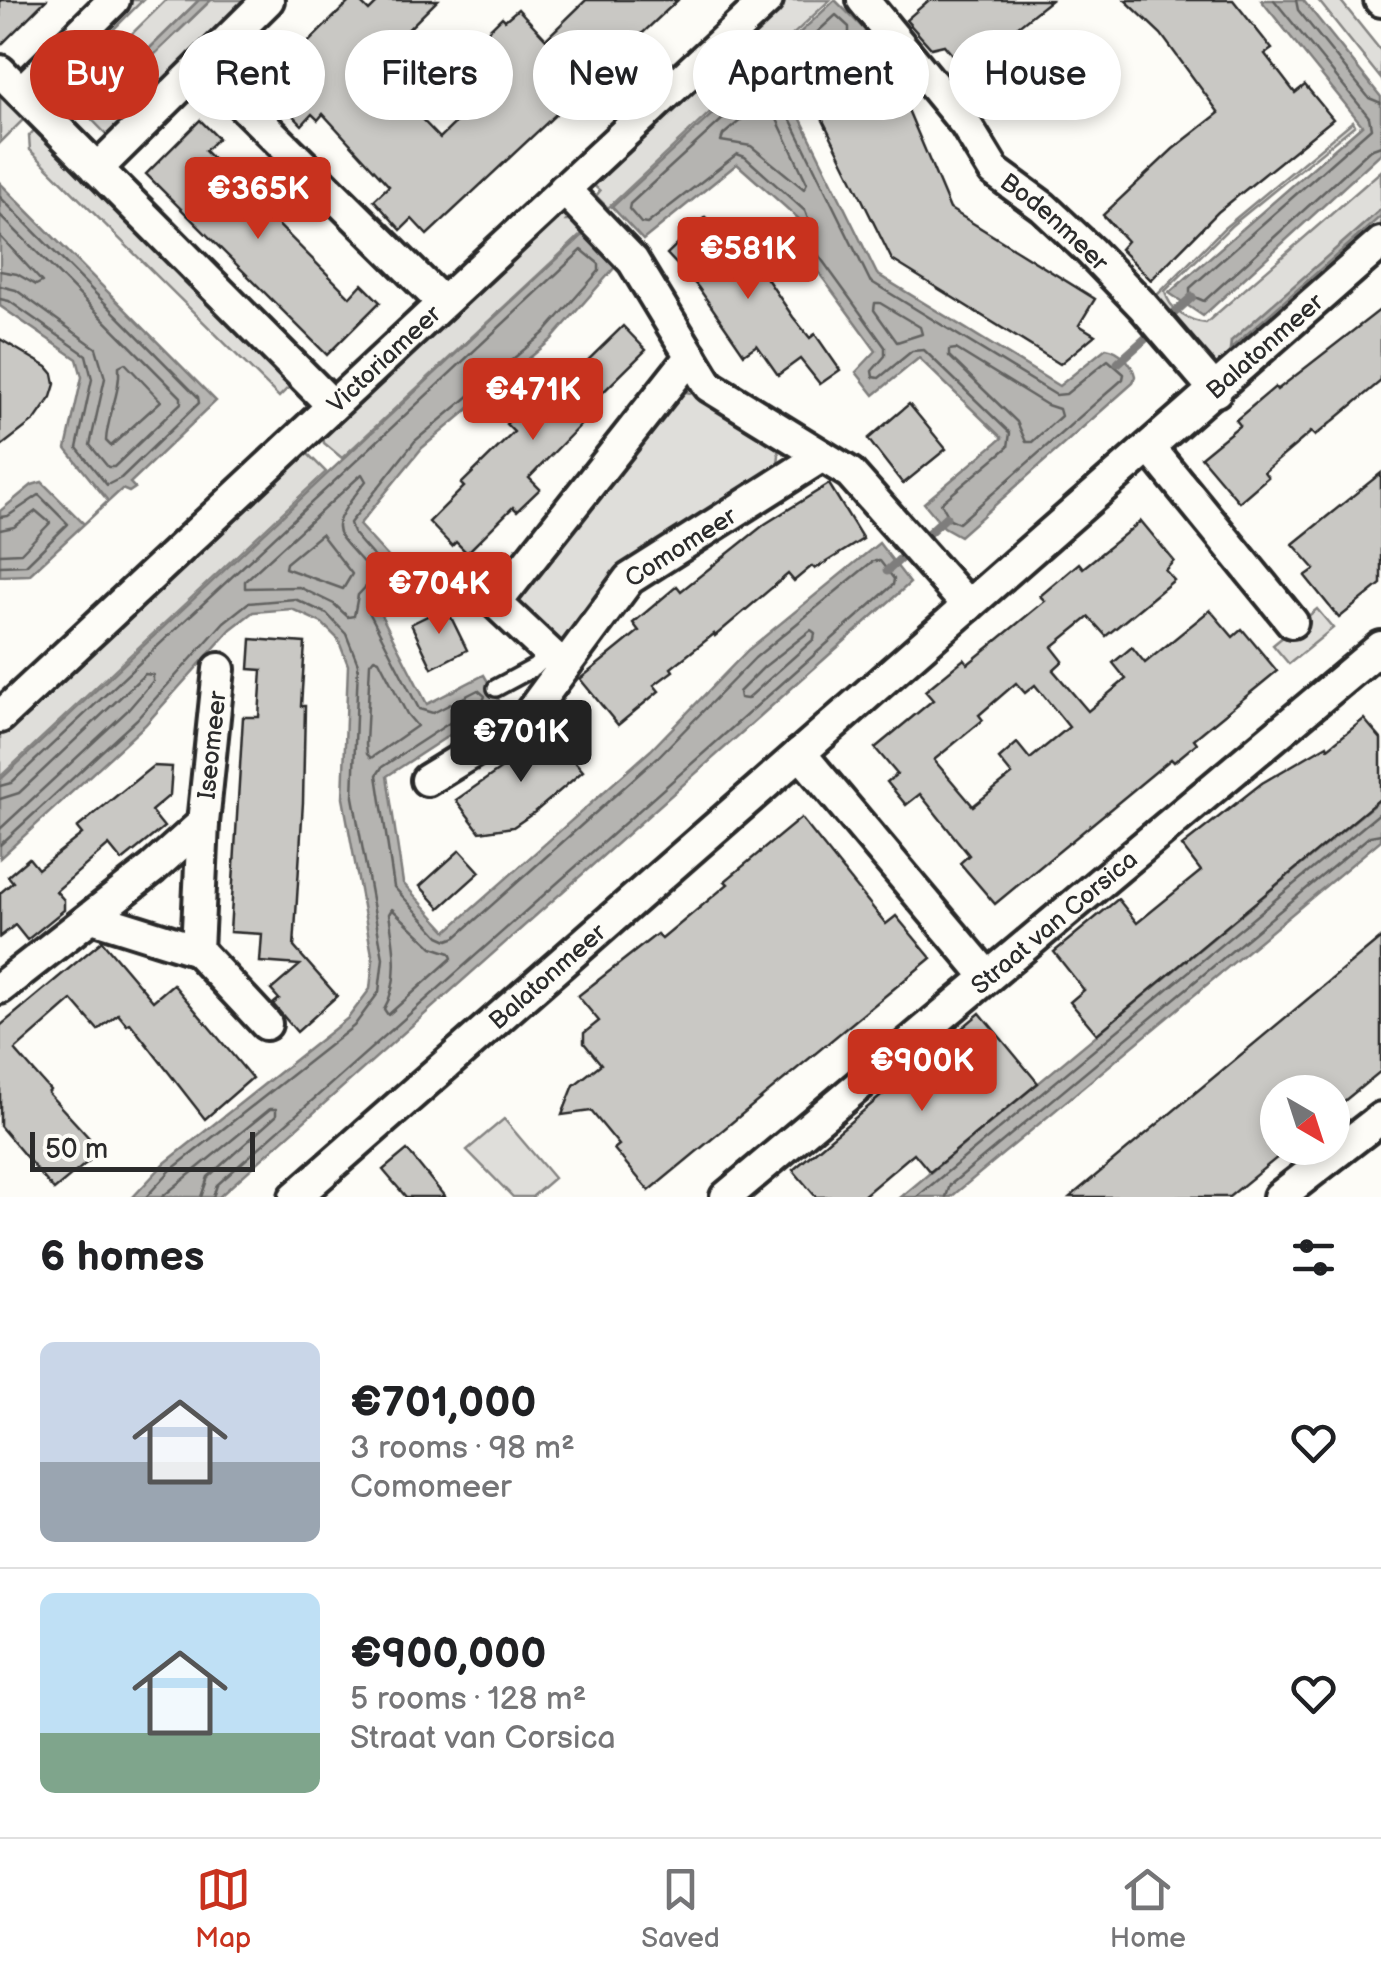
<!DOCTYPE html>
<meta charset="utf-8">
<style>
:root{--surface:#fff;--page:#f6f6f6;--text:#202124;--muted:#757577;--line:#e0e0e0;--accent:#c8321e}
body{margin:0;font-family:"Balsamiq Sans",sans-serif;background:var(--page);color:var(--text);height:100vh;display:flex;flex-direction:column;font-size:38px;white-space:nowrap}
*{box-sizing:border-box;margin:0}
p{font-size:32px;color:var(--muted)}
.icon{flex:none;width:55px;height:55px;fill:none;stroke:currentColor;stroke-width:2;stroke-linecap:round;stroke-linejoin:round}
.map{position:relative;height:1197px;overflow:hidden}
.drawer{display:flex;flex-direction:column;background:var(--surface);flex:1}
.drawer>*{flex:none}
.guide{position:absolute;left:30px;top:30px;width:1322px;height:90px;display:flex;gap:20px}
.needle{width:65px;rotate:141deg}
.controls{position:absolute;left:1260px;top:1075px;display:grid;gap:20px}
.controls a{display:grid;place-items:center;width:90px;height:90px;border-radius:50%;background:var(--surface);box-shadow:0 5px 15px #0003;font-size:50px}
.scale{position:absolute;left:30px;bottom:25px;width:225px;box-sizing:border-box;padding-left:10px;border:5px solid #2b2b2b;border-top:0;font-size:28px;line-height:35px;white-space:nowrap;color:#2b2b2b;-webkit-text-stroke:8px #fdfcf7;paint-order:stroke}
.price{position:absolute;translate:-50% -85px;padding:0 22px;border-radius:10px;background:var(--accent);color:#fff;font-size:32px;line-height:65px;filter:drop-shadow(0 2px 5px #0008)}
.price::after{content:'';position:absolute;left:50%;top:60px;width:30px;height:22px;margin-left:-15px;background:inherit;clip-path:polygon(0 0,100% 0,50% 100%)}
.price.selected{background:#222;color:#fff}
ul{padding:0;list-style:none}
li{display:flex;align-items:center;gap:30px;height:250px;padding:0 40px}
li+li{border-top:2px solid var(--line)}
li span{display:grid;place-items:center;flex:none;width:280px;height:200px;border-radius:15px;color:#555}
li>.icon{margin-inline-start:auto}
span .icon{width:120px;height:120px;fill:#fffc;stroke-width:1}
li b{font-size:42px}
h2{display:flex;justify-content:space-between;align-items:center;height:120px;padding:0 40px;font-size:42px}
.tag{padding:0 35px;border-radius:45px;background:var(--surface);box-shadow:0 5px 15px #0003;font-size:35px;line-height:90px}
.tag.selected{background:var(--accent);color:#fff}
.dock{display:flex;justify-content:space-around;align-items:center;height:140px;border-top:2px solid var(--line);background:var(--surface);font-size:28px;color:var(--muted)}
.dock a{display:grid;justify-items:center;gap:5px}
.dock .selected{color:var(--accent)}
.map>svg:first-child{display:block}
.green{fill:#dfdeda;stroke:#858482;stroke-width:2.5}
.water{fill:#b5b4b1;stroke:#7e7d7b;stroke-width:2.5}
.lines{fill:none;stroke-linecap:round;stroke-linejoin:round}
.shore{stroke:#626261;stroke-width:2.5}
.stream{stroke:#7e7d7b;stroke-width:9}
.building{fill:#c9c8c4;stroke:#2b2b2b;stroke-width:2.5;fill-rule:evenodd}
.lane-casing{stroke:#2b2b2b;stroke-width:22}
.street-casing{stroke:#2b2b2b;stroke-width:38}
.lane{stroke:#fdfcf7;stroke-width:15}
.street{stroke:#fdfcf7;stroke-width:30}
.labels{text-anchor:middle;stroke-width:9;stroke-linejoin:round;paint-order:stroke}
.street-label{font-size:25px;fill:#2b2b2b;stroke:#fdfcf7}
</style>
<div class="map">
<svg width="1381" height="1197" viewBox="0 0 1381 1197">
<rect width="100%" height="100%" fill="#fdfcf7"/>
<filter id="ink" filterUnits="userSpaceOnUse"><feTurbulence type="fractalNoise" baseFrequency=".01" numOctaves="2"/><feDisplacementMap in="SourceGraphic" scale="20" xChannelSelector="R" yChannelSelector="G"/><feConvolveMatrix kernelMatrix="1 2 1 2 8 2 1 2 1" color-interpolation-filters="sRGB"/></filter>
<g filter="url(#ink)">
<g class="green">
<polygon points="124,0 143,0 60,83 52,76"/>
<polygon points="166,0 199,0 102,95 107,100 211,0 256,0 111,139 69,96"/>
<polygon points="782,0 830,0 608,208 596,196 600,191 589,181"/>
<polygon points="1318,0 1340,0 1381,51 1381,79"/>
<polygon points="0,88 24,113 24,119 0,143"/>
<path d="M1353 121 1355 125 1231 226 1165 291C1169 310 1188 321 1206 323L1381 171V229L1222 367 1205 362 1151 301 1223 229Z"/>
<polygon points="38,126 293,383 279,397 30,150 29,136"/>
<polygon points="566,212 570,216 566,221 571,221 583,233 342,458 324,443 323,436 560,213"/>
<polygon points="680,391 691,393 775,441 779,455 777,471 567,640 553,641 516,602 518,589 530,588 669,410 667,397"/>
<polygon points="307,453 326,472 0,777 0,732 289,461"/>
<polygon points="1317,609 1333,628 1289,664 1273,645"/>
<polygon points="504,1119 554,1178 532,1197 513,1197 467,1150"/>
</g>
<g class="water">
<polygon points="199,0 211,0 107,100 102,95"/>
<path d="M835 0 866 31 793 103 877 274 1059 386 1106 348C1120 350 1132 363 1135 376L1133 383 960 536 944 527 924 503 1002 438 919 358 874 395 856 372 876 351 787 229 800 220 737 164 643 240 612 207Z"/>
<polygon points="1261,0 1303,0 1381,97 1381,153 1203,316 1169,293 1362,125"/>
<polygon points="0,183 216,401 130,483 135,488 129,492 122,489 29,575 0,576 0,511 32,485 42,482 84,524 108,501 66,449 82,377 77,359 0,306"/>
<polygon points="1381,209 1381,216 1230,349 1231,341"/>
<polygon points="584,234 615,267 551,340 422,448 359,525 412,583 377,607 427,704 484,675 500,702 387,776 403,883 447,931 651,750 748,650 879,543 910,583 219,1197 133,1197 165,1163 348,1018 370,989 373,960 343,798 348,665 338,639 322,623 292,609 253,612 231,629 145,725 0,858 0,780"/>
<polygon points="1381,799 1381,840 951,1197 901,1197"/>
</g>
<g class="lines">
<g class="shore">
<polyline points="1274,0 1369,117 1371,128 1190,288 1190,295 1204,301 1370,150 1381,146"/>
<polyline points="1296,0 1298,10 1369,98 1381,103"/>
<polygon points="836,15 849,27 849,33 786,94 783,104 870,281 1056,395 1066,394 1108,360 1124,374 1123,379 959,523 950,519 941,503 1008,447 1010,433 924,350 912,351 879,378 873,377 872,371 885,356 885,347 804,235 809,221 805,211 745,157 737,154 647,224 641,223 629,209 630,204"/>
<polygon points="767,98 807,183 804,189 751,146 721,141 723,135"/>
<polyline points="0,197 198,397 199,403 121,478 107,485 77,448 92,379 86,355 9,301 0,299"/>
<polyline points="0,215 181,397 181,403 114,467 108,467 90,445 105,378 96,348 16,290 0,286"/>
<polyline points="0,236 42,282 36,285 17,274 0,271"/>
<polygon points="875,303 880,303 920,327 922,334 897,342 874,310"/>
<polygon points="956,349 1047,405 1059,409 1061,416 1032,442 1026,442 1017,422 949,356 949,350"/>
<path d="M125 363 161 401 111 446 106 441C107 416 121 393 119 366Z"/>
<path d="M362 474 366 481C320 539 336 526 375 577L358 595 354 616 348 617 334 604 299 587 245 588V581Z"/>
<polyline points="0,517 8,516 39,495 68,524 26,565 0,566"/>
<polyline points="0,530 14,527 36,511 50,523 21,553 0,554"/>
<polygon points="321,534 352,574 343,589 285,568 286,563"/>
<polygon points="811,630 815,633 814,639 747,699 740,698 739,692 764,667"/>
<polygon points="374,658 379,660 407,714 417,726 371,758 367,754 366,744 370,663"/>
<polyline points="0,786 11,783 582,250 599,264 599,271 544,333 415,441 350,523 353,533 393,579 392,584 370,600 368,610 419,709 433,713 478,690 485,696 483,701 382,767 377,775 394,887 439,936 448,940 456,937 658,757 755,658 873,561 880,561 894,579 893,585 217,1185 213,1197"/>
<polyline points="0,799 19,793 145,674 153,675 153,681 128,710 0,829"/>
<polyline points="0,845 137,719 224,622 248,603 295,599 327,614 346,634 358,664 353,797 383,958 379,992 354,1026 171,1170 146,1197"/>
<path d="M392 909 432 947 450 953 452 958 388 1015 384 1009C401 981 394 945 389 914Z"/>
<polyline points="162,1197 270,1109 276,1109 276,1116 208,1177 201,1197"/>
<polyline points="917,1197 1381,812"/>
<polyline points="946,1197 950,1185 1370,836 1381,834"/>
</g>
<g class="stream">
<polyline points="1118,363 1192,297"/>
<polyline points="887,571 946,517"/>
</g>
</g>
<g class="building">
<polygon points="0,0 46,0 0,46"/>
<polygon points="351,0 358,0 369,11 380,0 438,0 363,74 403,114 410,107 440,138 488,91 458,60 502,17 505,20 518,9 546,39 586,0 678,0 427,235 412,219 401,230 374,200 389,186 323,114 318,120 312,114 302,125 279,101 289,91 274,76"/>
<polygon points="929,0 1051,0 964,69 944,45 931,48 906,20"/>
<polygon points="1125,0 1233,0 1272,49 1265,54 1295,93 1305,85 1333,119 1218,212 1151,280 1120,249 1127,241 1103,215 1173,149 1219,113 1161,34"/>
<polygon points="848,72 856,87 892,72 950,209 1095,299 1079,325 1095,335 1060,364 892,260 815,104"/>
<polygon points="200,120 218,138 205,151 350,297 362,284 380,302 327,355 146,174"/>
<polygon points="705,217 735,247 742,242 793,317 810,338 815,334 840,370 820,384 800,359 778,375 757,345 744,354 698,287 667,254"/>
<polygon points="1381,309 1381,381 1315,436 1311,432 1264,472 1268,477 1239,502 1201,457 1240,425 1236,420 1275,387 1277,390"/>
<polygon points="623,326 646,350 589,406 594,411 529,478 540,489 517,511 513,507 467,553 456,542 452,546 429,522 464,487 461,484 514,432 506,424 566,363 575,373"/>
<polygon points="0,339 47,367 53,374 55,384 51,397 35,420 0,447"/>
<polygon points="909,404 946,449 903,484 868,439"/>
<polygon points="1381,473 1381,584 1339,618 1305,576 1315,569 1293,544"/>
<polygon points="829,484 863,539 815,569 812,566 794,581 788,574 715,636 714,634 671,668 673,671 654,685 659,691 618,725 580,679 639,631 633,623 677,586 681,591 765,524"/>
<path d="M1141 521 1174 561 1165 570 1174 580 1106 636 1089 617 1052 647 1063 661 1053 670 1088 711 1126 679 1113 663 1132 647 1145 663 1210 610 1233 637 1242 629 1277 671 1194 739 1197 743 1174 762 1171 759 995 904 960 863 969 855 920 794 906 805 887 782 897 774 875 748 933 700 925 691 964 659 968 664 1045 601 1040 596 1059 580 1079 563 1083 568ZM1016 683 1025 693 1035 685 1069 727 1030 759 1017 743 999 759 1012 775 973 806 934 760 983 720 979 715Z"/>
<polygon points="446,607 467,650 432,668 411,624"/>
<polygon points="251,639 305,643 301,706 305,706 303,802 294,947 337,996 297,1032 273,1004 279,999 271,990 300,965 260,962 262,934 230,932 243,717 259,717 262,670 249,669"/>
<polygon points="1364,719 1381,739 1381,798 1097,1034 1070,1002 1084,990 1054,952 1118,899 1137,923 1201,871 1182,846 1262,783 1327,745 1328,748"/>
<polygon points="544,726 583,771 535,812 513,827 480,832 456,800 525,752 520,747"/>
<polygon points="153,766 172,767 170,795 151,811 164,827 122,861 109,845 56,891 64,900 64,910 27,940 15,925 0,937 0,893 13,882 8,876 29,858 38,869 82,834 77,828"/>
<polygon points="801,818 886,924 896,916 931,958 649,1191 614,1149 619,1145 591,1111 562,1115 574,1085 601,1064 584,1043 584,1033 599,1021 578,996 657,934 662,939 728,884 725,881"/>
<polygon points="460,850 480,872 440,908 420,886"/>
<polygon points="1381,938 1381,1071 1332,1111 1332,1092 1278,1092 1278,1157 1229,1197 1070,1197"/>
<polygon points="102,941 153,1001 173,984 252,1078 205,1119 130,1023 127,1025 118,1014 98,1030 72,1000 15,1050 50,1090 48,1093 101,1151 54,1190 0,1126 0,1026"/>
<polygon points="980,1013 1038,1083 930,1172 914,1153 862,1197 816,1197 793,1170"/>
<polygon points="407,1150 445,1197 406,1197 383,1170"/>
</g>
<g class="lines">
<defs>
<polyline id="lane" points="496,688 535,667 549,653"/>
<g id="street">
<path id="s1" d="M863 0 966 125 994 171 1043 207 1090 251 1142 305 1216 391"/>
<polyline points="1380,0 1381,1"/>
<polyline points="202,65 442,302"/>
<polyline points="0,71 332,405"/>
<polyline points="21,92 114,0"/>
<polyline points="97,169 268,0"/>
<polyline points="564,189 633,261 709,386 850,473 968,606"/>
<path id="s2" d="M691 356 496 603 564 667 629 579 822 456"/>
<polyline points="1150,448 1292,622"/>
<path id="s3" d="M0 717 767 0"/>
<polyline points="800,753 987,976"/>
<polyline points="427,780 525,720 564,667"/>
<polyline points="92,917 197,950 203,823"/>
<polyline points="197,950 266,1024"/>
<path id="s4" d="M0 988 153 868 203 823 219 669"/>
<path id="s5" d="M295 1197 1381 243"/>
<path id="s6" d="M726 1197 1381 647"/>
<polyline points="1279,1197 1381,1118"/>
</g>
</defs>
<use href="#lane" class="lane-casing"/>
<use href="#street" class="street-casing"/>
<use href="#lane" class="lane"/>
<use href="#street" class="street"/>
</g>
</g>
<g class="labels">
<g class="street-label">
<text dy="9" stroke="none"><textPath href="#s1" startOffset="295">Bodenmeer</textPath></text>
<text dy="9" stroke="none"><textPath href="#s5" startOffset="1290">Balatonmeer</textPath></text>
<text dy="9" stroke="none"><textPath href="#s3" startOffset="525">Victoriameer</textPath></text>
<text dy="9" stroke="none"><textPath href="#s2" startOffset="578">Comomeer</textPath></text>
<text dy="9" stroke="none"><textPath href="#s4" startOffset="340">Iseomeer</textPath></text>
<text dy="9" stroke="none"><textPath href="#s6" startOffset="428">Straat van Corsica</textPath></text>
<text dy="9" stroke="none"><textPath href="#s5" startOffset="335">Balatonmeer</textPath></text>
</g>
</g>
</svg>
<div class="controls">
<a><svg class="needle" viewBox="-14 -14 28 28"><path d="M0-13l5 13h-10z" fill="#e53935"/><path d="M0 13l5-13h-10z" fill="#757577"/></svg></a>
</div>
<div class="scale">50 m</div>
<b class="price" style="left:258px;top:242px">€365K</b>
<b class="price" style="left:748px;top:302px">€581K</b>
<b class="price" style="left:533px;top:443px">€471K</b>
<b class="price" style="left:439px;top:637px">€704K</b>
<b class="price selected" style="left:521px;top:785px">€701K</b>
<b class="price" style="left:922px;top:1114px">€900K</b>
<div class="guide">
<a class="tag selected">Buy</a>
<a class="tag">Rent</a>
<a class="tag">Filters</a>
<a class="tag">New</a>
<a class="tag">Apartment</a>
<a class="tag">House</a>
</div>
</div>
<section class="drawer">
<h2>6 homes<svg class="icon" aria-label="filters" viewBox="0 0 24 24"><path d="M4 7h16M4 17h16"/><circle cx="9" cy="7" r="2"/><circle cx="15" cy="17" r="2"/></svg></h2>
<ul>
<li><span style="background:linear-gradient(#c9d6e8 60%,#9aa5b1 0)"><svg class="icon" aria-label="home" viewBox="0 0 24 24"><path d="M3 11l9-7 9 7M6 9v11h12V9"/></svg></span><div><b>€701,000</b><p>3 rooms · 98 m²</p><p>Comomeer</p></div><svg class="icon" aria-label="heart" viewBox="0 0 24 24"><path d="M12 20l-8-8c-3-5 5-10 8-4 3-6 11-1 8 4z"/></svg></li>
<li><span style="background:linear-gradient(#bfe0f5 70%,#7fa58c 0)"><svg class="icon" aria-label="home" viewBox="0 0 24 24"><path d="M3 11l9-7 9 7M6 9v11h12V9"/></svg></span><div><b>€900,000</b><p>5 rooms · 128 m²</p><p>Straat van Corsica</p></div><svg class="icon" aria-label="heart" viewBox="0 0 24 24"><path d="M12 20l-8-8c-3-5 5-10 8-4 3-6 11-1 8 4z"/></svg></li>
</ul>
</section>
<nav class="dock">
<a class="selected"><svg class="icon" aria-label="map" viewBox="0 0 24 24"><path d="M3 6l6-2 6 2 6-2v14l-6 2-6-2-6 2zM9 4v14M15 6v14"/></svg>Map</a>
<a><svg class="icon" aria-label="saved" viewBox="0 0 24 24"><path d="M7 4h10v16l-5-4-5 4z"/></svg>Saved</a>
<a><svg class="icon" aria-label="home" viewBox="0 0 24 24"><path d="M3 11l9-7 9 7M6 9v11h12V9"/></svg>Home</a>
</nav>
